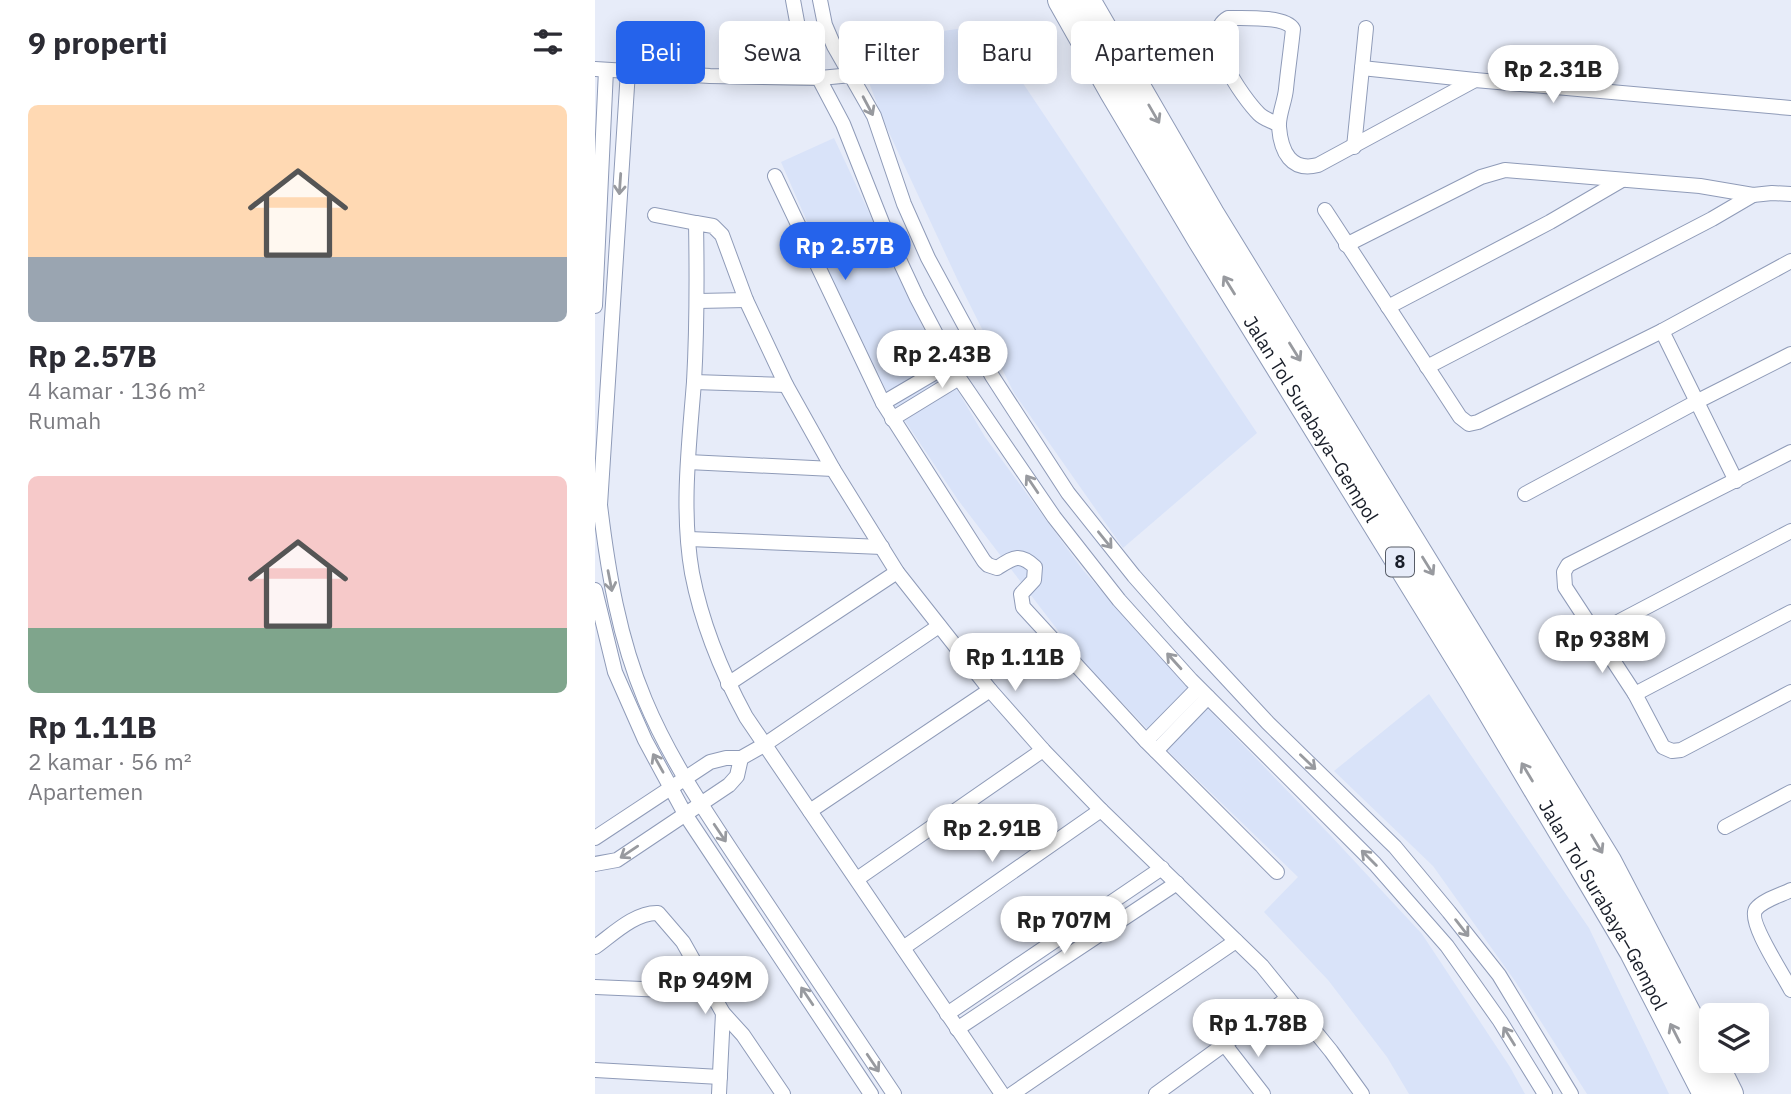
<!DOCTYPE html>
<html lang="id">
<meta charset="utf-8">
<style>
:root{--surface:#fff;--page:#f2f2f3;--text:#2b2b33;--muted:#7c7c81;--accent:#2563eb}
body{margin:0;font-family:"IBM Plex Sans",sans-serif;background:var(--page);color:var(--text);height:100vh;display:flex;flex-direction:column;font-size:26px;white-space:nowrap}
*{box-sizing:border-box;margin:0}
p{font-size:23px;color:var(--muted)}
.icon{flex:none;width:38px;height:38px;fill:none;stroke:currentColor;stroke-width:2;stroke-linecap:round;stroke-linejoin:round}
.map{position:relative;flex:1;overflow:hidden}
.details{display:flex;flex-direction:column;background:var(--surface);width:595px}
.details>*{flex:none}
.hud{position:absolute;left:21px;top:21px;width:665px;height:63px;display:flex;gap:14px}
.tools{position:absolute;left:1104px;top:1003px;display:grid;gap:14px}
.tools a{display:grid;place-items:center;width:70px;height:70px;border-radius:10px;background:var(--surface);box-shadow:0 4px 18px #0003;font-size:35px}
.price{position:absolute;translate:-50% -60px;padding:0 16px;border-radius:24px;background:#fff;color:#222;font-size:23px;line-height:46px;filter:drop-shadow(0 2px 4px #0008)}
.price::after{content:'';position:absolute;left:50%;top:42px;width:21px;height:16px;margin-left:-10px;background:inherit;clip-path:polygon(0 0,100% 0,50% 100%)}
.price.active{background:var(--accent);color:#fff}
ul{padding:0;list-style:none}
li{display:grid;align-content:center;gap:14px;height:371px;padding:0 28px}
li span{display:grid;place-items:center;height:217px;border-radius:10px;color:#555}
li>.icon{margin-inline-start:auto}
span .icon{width:126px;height:126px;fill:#fffc;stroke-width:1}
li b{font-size:30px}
h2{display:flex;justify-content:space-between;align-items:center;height:84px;padding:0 28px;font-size:30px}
.chip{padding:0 24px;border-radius:10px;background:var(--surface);box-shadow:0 4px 18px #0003;font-size:24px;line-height:63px}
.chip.active{background:var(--accent);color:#fff}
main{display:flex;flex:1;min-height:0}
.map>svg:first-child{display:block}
.built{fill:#d9e3f9}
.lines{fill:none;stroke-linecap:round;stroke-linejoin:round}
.minor-casing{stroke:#8f9bb8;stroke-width:16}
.motorway-casing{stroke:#8f9bb8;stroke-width:28}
.minor{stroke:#fff;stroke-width:14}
.motorway{stroke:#fff;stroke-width:26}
.oneway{stroke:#989a9f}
.labels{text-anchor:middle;stroke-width:5;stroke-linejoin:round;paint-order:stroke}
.shield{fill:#e7ecf9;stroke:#575c67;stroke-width:2}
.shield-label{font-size:18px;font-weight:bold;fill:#191e29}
.street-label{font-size:19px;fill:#191e29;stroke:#e7ecf9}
</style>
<main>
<section class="details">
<h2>9 properti<svg class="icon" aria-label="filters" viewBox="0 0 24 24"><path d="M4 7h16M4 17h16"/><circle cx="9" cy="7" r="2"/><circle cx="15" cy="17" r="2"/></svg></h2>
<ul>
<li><span style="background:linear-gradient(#ffd9b3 70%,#9aa5b1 0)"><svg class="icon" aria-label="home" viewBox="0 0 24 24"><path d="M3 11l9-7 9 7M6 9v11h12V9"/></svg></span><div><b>Rp 2.57B</b><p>4 kamar · 136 m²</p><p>Rumah</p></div></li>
<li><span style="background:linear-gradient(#f6c9c9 70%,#7fa58c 0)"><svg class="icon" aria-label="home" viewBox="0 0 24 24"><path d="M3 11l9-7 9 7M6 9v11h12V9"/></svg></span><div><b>Rp 1.11B</b><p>2 kamar · 56 m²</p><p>Apartemen</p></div></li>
</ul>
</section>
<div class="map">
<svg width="1196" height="1094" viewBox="0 0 1196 1094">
<rect width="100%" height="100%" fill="#e7ecf9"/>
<g class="built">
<polygon points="389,25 662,433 528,548 419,393 364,283 290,124 259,44"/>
<polygon points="239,138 337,347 390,437 488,570 591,686 737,837 827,934 915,1067 930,1094 814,1094 792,1057 733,980 669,912 703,877 578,756 481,654 363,500 296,400 234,272 186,162"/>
<polygon points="834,694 994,928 1074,1094 992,1094 920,981 838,866 739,771"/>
</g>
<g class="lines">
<defs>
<g id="minor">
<polyline points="198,0 205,38 211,54 248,124 288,225 322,298 364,378 459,517 524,600 596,680 780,864 852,946 905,1021 950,1094"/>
<polyline points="225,0 230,25 239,46 279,116 309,204 333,258 397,376 473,493 539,576 584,627 673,723 800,847 854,912 904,975 976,1094"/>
<polyline points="767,68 771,28"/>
<polyline points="0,69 115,76 225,78 257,75"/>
<path d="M33 71 5 505C13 572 24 638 50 700 75 760 111 812 146 865 197 941 248 1018 299 1094"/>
<path d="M684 125C677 121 669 119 664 114 648 98 603 35 633 18 649 18 691 16 698 29 696 49 693 69 691 89 690 101 683 116 684 127 686 152 696 172 723 165L880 80"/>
<polyline points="759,147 767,68 880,80 1196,108"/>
<path d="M180 176 288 403 389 561 393 565 402 568C418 558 424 552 440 567L439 580 426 594 428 607 551 741 682 872"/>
<polyline points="730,210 865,417 874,424 883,422 1067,331 1196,261"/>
<polyline points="60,215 101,223"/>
<polyline points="751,245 886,177 910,170 1105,186 1158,195 1177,193 1196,194"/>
<polyline points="103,301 151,300"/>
<polyline points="0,306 11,70"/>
<polyline points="793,307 955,222 1027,180"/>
<polyline points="1067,331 1141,481"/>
<polyline points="832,367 1117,219 1158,195"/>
<polyline points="99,382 191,385"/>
<polyline points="288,403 356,363"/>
<polyline points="297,419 364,378"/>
<polyline points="1196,452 973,565 969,572 970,587 1040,694 1068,747 1077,751 1086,750 1196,692"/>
<polyline points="93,462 238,469"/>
<polyline points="930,494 1103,401 1196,354"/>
<polyline points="94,539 287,547"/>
<polyline points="0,590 20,672 50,740 90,814 276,1094"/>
<polyline points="1002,633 1196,531"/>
<polyline points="133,684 302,572"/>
<polyline points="1040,694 1196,612"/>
<polyline points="551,741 603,688"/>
<polyline points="561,751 613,697"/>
<polyline points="146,758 169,745 344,626"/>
<polyline points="215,811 395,690"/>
<polyline points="1130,827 1196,792"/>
<polyline points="0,838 115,762 131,758 146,758 142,776 134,785 22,860 0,864"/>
<polyline points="262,879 448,750"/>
<path d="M1196 890C1186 895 1168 900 1161 909 1152 921 1189 976 1196 990"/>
<path d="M0 947C17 935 40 912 63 913L88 942 128 1013 148 1035 188 1094"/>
<polyline points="308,948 506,810"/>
<polyline points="0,987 117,992"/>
<polyline points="352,1014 567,868"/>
<polyline points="362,1029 582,883"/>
<polyline points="630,1045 668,1094"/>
<polyline points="0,1070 125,1077"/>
<polyline points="124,1094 128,1013"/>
<path d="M407 1094 151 717C126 671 107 625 97 573 86 510 94 446 99 382 102 329 102 277 101 223L118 226 127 235 151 300 191 385 238 469 302 572 395 690 448 750 506 810 667 966 736 1051 767 1094"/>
<polyline points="417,1094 641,941"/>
<polyline points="561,1094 693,998"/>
</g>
<g id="motorway">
<path id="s1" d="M466 0 518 92 606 240 877 680 1038 952 1111 1094"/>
<polyline points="492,0 616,214 1013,861 1116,1058"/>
<polyline points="1118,1060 1135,1094"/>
</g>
</defs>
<use href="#minor" class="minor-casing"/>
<use href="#motorway" class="motorway-casing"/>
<use href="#minor" class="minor"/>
<use href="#motorway" class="motorway"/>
</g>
<defs><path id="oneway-shaft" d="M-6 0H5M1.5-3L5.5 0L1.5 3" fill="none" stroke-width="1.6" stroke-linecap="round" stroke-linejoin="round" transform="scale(1.75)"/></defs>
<g class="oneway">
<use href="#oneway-shaft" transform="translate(273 106) rotate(62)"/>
<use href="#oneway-shaft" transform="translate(559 114) rotate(60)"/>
<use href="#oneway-shaft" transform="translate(25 184) rotate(94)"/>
<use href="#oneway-shaft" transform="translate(634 285) rotate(-122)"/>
<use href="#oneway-shaft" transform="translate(700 352) rotate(58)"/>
<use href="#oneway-shaft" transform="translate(437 484) rotate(-124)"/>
<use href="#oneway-shaft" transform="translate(510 540) rotate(51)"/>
<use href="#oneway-shaft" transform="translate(833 566) rotate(58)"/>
<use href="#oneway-shaft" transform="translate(15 581) rotate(79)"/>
<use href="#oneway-shaft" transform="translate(579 661) rotate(-132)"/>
<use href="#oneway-shaft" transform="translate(713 762) rotate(44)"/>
<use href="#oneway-shaft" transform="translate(63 763) rotate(-119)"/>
<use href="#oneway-shaft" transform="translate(932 772) rotate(-121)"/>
<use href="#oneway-shaft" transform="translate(125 833) rotate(56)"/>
<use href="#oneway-shaft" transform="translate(1002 844) rotate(59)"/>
<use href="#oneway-shaft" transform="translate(34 852) rotate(146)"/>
<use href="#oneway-shaft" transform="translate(774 858) rotate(-135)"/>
<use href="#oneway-shaft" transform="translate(867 928) rotate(52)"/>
<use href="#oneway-shaft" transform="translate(212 996) rotate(-124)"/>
<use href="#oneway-shaft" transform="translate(1080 1033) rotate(-117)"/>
<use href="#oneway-shaft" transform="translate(914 1036) rotate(-122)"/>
<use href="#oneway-shaft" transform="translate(278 1063) rotate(56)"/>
</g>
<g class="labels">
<rect class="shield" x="791" y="547.5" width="28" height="29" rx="5"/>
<g class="shield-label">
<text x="805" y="568">8</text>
</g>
<g class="street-label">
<text dy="7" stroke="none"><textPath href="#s1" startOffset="488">Jalan Tol Surabaya–Gempol</textPath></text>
<text dy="7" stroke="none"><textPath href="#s1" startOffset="1055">Jalan Tol Surabaya–Gempol</textPath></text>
</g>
</g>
</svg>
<div class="tools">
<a><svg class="icon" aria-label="layers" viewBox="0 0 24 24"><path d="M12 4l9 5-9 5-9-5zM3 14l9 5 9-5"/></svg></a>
</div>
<b class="price" style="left:958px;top:105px">Rp 2.31B</b>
<b class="price active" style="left:250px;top:282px">Rp 2.57B</b>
<b class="price" style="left:347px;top:390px">Rp 2.43B</b>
<b class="price" style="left:1007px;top:675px">Rp 938M</b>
<b class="price" style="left:420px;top:693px">Rp 1.11B</b>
<b class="price" style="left:397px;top:864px">Rp 2.91B</b>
<b class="price" style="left:469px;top:956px">Rp 707M</b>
<b class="price" style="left:110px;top:1016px">Rp 949M</b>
<b class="price" style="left:663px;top:1059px">Rp 1.78B</b>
<div class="hud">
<a class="chip active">Beli</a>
<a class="chip">Sewa</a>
<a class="chip">Filter</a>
<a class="chip">Baru</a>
<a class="chip">Apartemen</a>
</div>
</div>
</main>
